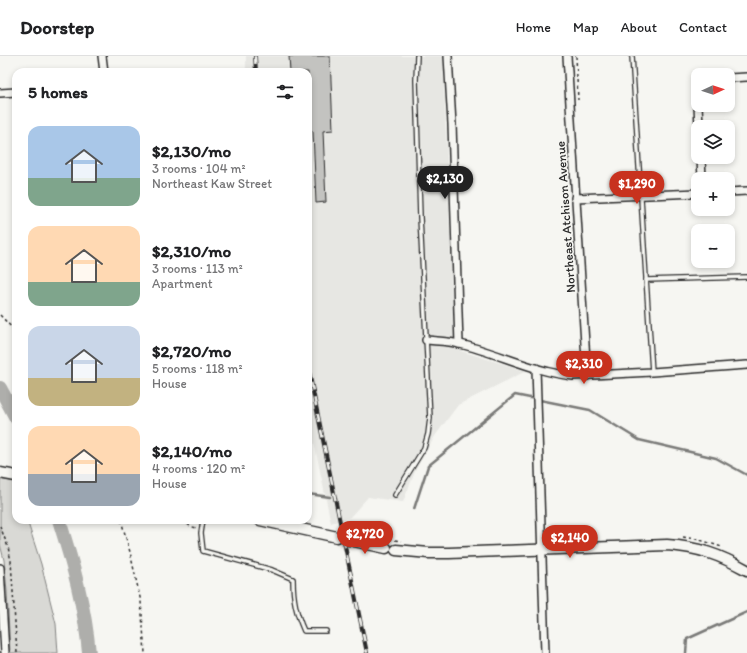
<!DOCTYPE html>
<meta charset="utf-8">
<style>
:root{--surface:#fff;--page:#f6f6f6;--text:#202124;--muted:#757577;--line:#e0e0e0;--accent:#c8321e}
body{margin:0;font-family:Itim,sans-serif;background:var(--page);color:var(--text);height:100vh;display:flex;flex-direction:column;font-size:15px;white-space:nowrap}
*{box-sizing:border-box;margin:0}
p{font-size:13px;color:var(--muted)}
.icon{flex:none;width:22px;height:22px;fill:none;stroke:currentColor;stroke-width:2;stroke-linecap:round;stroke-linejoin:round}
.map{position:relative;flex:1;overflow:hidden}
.sheet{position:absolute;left:12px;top:12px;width:300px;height:456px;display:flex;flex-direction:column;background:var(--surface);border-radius:12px;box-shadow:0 2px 6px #0003}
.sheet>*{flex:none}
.needle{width:26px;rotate:87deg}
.controls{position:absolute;left:691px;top:12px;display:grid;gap:8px}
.controls a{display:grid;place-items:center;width:44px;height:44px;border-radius:8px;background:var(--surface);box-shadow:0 2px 6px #0003;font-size:20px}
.price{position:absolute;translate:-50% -34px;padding:0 9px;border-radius:14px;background:var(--accent);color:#fff;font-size:13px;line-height:26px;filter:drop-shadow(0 1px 2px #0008)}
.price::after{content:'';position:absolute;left:50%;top:24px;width:12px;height:9px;margin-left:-6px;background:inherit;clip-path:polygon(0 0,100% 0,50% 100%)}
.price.current{background:#222;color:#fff}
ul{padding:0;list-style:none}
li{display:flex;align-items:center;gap:12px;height:100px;padding:0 16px}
li span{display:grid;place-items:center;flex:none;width:112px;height:80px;border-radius:12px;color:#555}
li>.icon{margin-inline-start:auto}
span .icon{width:48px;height:48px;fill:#fffc;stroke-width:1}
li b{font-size:17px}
h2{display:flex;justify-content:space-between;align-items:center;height:48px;padding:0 16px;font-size:17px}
header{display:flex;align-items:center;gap:24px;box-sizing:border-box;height:56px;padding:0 20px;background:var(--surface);border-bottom:1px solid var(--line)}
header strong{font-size:19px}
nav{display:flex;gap:22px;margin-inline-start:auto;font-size:14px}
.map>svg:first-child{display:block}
.built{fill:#e7e7e3}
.green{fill:#d9d9d5;stroke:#828280}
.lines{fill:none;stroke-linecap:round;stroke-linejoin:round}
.stream{stroke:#7a7a78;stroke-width:2.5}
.river{stroke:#aeaeab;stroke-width:14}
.building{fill:#c3c3c0;stroke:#2b2b2b}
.lane-casing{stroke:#2b2b2b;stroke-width:6}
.street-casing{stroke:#2b2b2b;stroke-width:10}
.secondary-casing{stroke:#2b2b2b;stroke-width:13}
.path{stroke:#2b2b2b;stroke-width:1.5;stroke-dasharray:3 3;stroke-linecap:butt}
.lane{stroke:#f6f6f2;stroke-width:3.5}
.street{stroke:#f6f6f2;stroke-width:7}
.secondary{stroke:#f6f6f2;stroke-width:10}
.rail-casing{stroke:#2b2b2b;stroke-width:4}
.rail{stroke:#f6f6f2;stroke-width:2.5;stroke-dasharray:8;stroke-linecap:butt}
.labels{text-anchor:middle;stroke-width:3;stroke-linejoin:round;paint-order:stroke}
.street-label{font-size:13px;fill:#2b2b2b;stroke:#f6f6f2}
</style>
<header>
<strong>Doorstep</strong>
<nav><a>Home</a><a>Map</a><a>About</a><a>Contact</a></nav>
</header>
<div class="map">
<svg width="747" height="597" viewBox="0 0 747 597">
<rect width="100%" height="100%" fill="#f6f6f2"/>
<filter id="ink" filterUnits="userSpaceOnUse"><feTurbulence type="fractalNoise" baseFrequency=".025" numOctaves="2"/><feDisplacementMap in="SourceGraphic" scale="8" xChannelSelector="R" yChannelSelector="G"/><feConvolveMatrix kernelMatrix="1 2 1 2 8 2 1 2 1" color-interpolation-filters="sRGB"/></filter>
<g filter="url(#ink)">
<polygon class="built" points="246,0 443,0 454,282 461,295 526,315 458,349 435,380 416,413 403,446 368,441 350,461 331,467 308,358 308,16 246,16"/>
<polygon class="green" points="0,423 16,426 16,464 27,464 41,508 56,568 58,597 10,597 7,535 4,504 0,488"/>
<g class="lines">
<g class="stream">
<polyline points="308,438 330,441"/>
<polyline points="414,453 428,410 515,339 590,354 639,384 716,402 747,419"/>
<polyline points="60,467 80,464"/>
<polyline points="686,597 687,583 747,556"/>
</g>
<g class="river">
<polyline points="0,332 16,362"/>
<path d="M59 464C73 508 85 551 89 597"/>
</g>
</g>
<polygon class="building" points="289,0 330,0 333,74 323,75 326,146 316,147 313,75 308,76 308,16 290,16"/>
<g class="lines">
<defs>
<g id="lane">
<polyline points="632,0 652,316"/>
<polyline points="646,224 747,221"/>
<polyline points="395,439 424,392 428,378 430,362 420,161 416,24 417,0"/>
<path d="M203 464 201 477 203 495 272 514 293 523C293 543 296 557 304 575H326"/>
</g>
<g id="street">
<polyline points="102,0 104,16"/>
<polyline points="448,0 452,68 459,288"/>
<polyline points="567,0 587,320"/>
<polyline points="728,22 747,21"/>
<polyline points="698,24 697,27 699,71"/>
<polyline points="0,37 16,36"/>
<polyline points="701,101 702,123"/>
<polyline points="728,136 747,135"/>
<polyline points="575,142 698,137"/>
<path d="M426 284C437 285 449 285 460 288 498 297 534 316 573 320L652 316 747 309"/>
<polyline points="536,312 545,597"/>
<polyline points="0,512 5,597"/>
</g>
<g id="secondary">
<polyline points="0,417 16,420"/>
<polyline points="260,464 337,481"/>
<polyline points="349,484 386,492"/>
<path d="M396 494 429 497H449L667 489C698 491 720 499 747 514"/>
</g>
</defs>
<use href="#lane" class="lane-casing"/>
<use href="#street" class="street-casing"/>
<use href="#secondary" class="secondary-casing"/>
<g class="path">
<polyline points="576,0 578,44"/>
<polyline points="0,259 16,276"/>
<polyline points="121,464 130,496 141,546 145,597"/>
<polyline points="183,464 190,470 196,472"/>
<polyline points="0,470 8,491 11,505 17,597"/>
<polyline points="683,481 700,484 722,491"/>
<polyline points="389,483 401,485"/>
</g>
<use href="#lane" class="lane"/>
<use href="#street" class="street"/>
<use href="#secondary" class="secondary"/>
<defs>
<g id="rail">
<polyline points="255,0 256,16"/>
<polyline points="308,311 367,597"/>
</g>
</defs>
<use href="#rail" class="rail-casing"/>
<use href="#rail" class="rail"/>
</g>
</g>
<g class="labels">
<g class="street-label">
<text transform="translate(565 161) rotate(-94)" y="5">Northeast Atchison Avenue</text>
</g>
</g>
</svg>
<div class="controls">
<a><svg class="needle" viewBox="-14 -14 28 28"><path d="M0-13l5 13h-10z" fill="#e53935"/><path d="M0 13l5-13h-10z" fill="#757577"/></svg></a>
<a><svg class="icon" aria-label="layers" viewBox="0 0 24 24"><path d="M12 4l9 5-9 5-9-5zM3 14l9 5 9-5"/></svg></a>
<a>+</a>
<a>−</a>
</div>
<b class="price current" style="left:445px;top:144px">$2,130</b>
<b class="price" style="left:637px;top:149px">$1,290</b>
<b class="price" style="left:584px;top:329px">$2,310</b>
<b class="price" style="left:365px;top:499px">$2,720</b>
<b class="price" style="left:570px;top:503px">$2,140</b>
<section class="sheet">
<h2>5 homes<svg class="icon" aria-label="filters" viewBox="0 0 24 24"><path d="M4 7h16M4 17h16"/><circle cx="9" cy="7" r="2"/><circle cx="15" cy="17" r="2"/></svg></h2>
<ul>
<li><span style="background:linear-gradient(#a9c7e8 65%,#7fa58c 0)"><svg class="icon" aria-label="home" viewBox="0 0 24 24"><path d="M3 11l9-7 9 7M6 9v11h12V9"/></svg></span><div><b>$2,130/mo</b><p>3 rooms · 104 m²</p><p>Northeast Kaw Street</p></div></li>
<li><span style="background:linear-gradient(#ffd9b3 70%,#7fa58c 0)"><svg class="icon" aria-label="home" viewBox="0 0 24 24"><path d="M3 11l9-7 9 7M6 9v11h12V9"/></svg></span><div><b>$2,310/mo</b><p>3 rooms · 113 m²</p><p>Apartment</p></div></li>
<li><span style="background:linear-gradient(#c9d6e8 65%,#c2b280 0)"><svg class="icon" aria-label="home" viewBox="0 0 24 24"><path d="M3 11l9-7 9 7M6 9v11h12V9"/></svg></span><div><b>$2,720/mo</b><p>5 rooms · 118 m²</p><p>House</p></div></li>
<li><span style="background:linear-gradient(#ffd9b3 60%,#9aa5b1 0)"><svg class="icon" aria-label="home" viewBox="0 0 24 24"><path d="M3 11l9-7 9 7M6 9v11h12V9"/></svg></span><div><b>$2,140/mo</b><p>4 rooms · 120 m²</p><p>House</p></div></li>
</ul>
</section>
</div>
